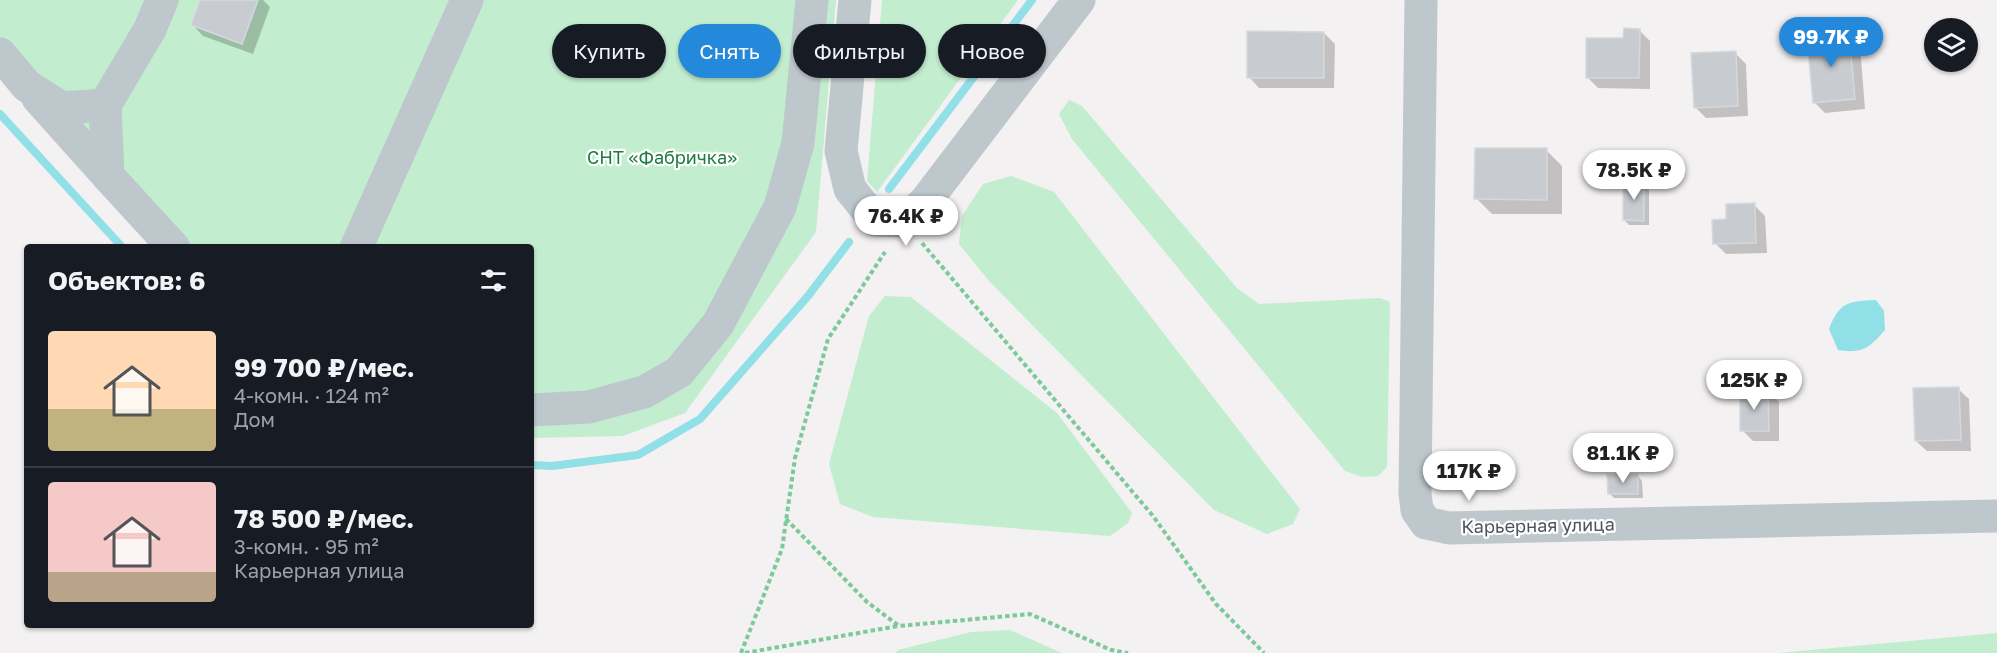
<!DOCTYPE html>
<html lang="ru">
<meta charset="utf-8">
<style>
:root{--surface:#171b24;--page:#242831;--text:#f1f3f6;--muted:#9ea1a6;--line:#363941;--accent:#2489da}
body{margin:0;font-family:"Golos Text",sans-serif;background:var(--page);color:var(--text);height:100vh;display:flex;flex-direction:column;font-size:22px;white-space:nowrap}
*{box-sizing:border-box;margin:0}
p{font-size:20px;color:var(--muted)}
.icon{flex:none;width:33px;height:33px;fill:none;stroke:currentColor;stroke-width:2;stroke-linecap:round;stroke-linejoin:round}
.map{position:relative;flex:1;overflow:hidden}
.details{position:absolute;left:24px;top:244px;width:510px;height:384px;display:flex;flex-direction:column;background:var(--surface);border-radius:6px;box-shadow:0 2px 4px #0004}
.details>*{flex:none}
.hud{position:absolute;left:552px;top:24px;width:570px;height:54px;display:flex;gap:12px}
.fabs{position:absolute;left:1924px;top:18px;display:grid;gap:12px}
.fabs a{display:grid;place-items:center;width:54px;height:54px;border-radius:50%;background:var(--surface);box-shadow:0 2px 4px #0004;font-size:30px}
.price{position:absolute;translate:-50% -51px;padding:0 14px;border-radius:21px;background:#fff;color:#222;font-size:20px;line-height:39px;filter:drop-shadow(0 2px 3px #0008)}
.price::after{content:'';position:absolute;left:50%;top:36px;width:18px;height:14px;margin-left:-9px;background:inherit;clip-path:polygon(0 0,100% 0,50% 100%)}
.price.current{background:var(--accent);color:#fff}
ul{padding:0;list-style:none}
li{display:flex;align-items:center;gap:18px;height:150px;padding:0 24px}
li+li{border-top:2px solid var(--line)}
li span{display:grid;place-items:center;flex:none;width:168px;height:120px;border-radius:6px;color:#555}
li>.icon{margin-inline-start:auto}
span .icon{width:72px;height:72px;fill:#fffc;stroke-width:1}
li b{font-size:26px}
h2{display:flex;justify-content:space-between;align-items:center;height:72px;padding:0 24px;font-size:26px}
.pill{padding:0 21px;border-radius:27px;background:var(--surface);box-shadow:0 2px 4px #0004;font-size:21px;line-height:54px}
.pill.current{background:var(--accent);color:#fff}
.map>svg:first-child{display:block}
.green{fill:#c2edce}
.water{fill:#92e0e7}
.shadow{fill:#0003}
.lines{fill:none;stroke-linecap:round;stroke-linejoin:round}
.stream{stroke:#92e0e7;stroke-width:8}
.building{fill:#c8ccd0;stroke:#d5d8dc;stroke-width:1.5}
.path{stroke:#7cc99a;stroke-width:4;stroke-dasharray:4.5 3;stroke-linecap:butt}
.minor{stroke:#bdc7cc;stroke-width:33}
.labels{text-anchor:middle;stroke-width:4.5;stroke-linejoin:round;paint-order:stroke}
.park-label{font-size:18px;fill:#1d7c41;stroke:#fff}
.street-label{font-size:18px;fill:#4a565d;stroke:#fff}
</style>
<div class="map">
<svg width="1997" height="653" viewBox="0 0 1997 653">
<rect width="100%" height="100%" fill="#f3f1f1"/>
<g class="green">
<polygon points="0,0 836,0 816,232 685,413 623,436 531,438 531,248 156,247 0,67"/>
<polygon points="882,0 1018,0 877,192 867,181"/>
<polygon points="1069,100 1082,106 1237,288 1259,304 1380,298 1390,302 1387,467 1378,476 1362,477 1345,471 1072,139 1059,114"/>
<polygon points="1011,176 1054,192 1300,509 1293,524 1267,534 1214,510 989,281 959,244 962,216 983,184"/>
<polygon points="885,296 911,297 1057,413 1132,513 1128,523 1110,536 873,517 840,504 829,464 869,316"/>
<polygon points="1010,630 1062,653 895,653 898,650 971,632"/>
<polygon points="1997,633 1997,653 1778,653"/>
</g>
<path class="water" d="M1876 300 1884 311 1885 330C1869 348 1863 354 1838 350L1829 329C1839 302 1849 301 1876 300Z"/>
<g class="shadow">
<polygon points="202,0 263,0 270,7 253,54 203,36 193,25"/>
<polygon points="1639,30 1650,41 1650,89 1598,88 1587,77 1625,40"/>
<polygon points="1324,33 1335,44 1334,88 1259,88 1249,77"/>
<polygon points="1849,35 1860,46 1865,109 1825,113 1814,102"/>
<polygon points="1735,53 1746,64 1748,116 1706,118 1695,107"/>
<polygon points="1546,150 1562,166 1562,214 1492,214 1476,198"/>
<polygon points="1644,184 1649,189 1649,225 1629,225 1624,220"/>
<polygon points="1754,205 1765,216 1767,253 1726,254 1715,243 1728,221"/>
<polygon points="1958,389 1969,399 1971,451 1927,451 1916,441"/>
<polygon points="1768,391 1779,402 1779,441 1753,441 1742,430"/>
<polygon points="1637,475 1642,481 1643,498 1614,498 1609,493"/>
</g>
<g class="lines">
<g class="stream">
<polyline points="0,114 123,248"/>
<polyline points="889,189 1032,0"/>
<polyline points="531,465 552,466 638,455 700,419 808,296 849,242"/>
</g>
</g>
<g class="building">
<polygon points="200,0 258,0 242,44 191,25"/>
<polygon points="1624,28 1640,29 1639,78 1586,78 1586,38 1623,38"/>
<polygon points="1247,31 1324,32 1324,78 1247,78"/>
<polygon points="1849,34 1855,99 1813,103 1807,37"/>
<polygon points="1736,51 1738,106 1694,108 1691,53"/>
<polygon points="1475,148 1547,148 1547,200 1474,199"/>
<polygon points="1623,182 1644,182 1644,221 1623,220"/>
<polygon points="1755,203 1756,243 1713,244 1712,220 1726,219 1726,204"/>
<polygon points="1959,387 1961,440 1915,441 1913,388"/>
<polygon points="1740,390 1768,390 1769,431 1740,431"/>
<polygon points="1607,474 1638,474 1638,494 1608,494"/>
</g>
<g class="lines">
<g class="path">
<polyline points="922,243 1153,516 1216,604 1264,653"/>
<polyline points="786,519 867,602 899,626 1030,614 1111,650 1128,653"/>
<polyline points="741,653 782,549 795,458 828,339 885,252"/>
<polyline points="745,653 898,626"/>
</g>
<g class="minor">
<polyline points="162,0 150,29 105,105 108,176 174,248"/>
<polyline points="855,0 841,151 850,189 875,220 904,221 925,202 1079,0"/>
<polyline points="1421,0 1415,493 1417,510 1426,523 1449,528 1997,516"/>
<polyline points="0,54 27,86 62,108 105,105"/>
<polyline points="38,98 108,176"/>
<polyline points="356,248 467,0"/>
<polyline points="531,410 589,407 644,392 679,372 718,324 780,207 798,143 812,0"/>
</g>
</g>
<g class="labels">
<g class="park-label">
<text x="662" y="164">СНТ «Фабричка»</text>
</g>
<g class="street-label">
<text transform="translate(1538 526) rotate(-1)" y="6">Карьерная улица</text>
</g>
</g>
</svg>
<div class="fabs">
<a><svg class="icon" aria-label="layers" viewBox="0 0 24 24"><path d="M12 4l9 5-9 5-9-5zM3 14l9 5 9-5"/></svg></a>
</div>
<b class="price current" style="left:1831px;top:68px">99.7K ₽</b>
<b class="price" style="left:1634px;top:201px">78.5K ₽</b>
<b class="price" style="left:906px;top:247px">76.4K ₽</b>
<b class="price" style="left:1754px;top:411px">125K ₽</b>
<b class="price" style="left:1623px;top:484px">81.1K ₽</b>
<b class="price" style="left:1469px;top:502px">117K ₽</b>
<div class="hud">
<a class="pill">Купить</a>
<a class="pill current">Снять</a>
<a class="pill">Фильтры</a>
<a class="pill">Новое</a>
</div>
<section class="details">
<h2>Объектов: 6<svg class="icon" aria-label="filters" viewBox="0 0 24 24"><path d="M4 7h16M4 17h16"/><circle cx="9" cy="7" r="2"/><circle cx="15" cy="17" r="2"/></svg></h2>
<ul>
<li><span style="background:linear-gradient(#ffd9b3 65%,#c2b280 0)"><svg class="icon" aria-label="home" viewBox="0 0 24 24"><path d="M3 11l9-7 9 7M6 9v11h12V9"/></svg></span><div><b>99 700 ₽/мес.</b><p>4-комн. · 124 m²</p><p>Дом</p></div></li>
<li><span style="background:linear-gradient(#f6c9c9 75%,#b9a48a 0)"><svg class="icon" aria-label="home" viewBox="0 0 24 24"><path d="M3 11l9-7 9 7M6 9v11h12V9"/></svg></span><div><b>78 500 ₽/мес.</b><p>3-комн. · 95 m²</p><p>Карьерная улица</p></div></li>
</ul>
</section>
</div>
